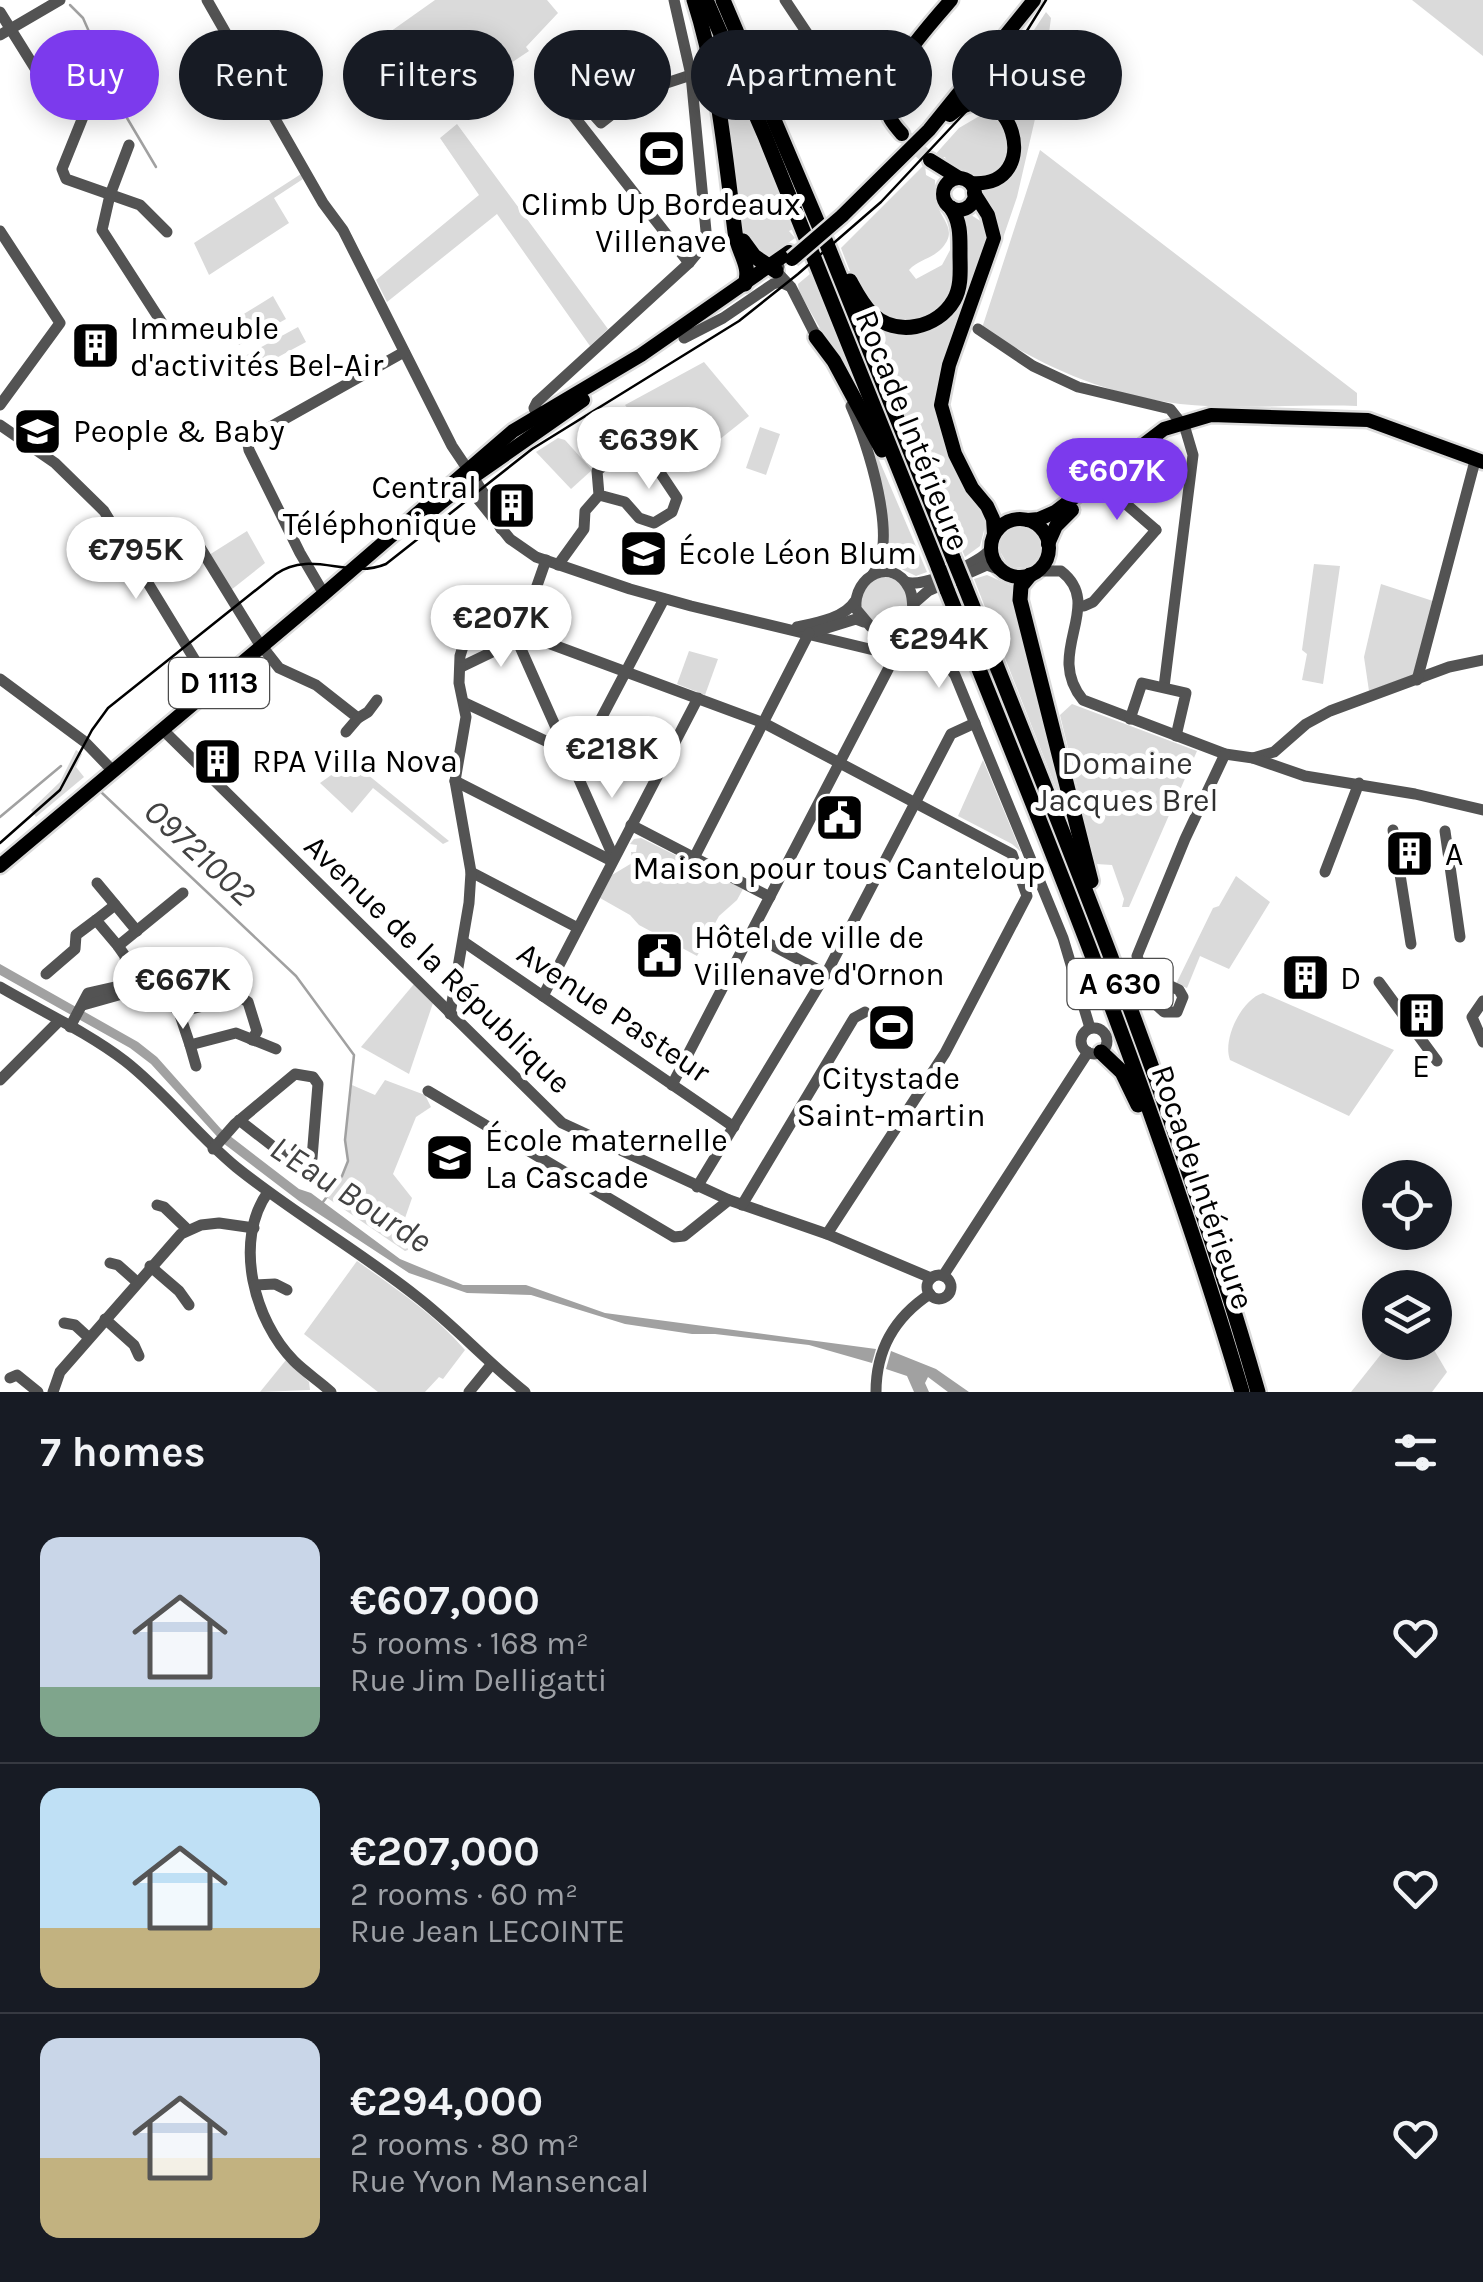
<!DOCTYPE html>
<meta charset="utf-8">
<style>
:root{--surface:#171b24;--page:#242831;--text:#f1f3f6;--muted:#9ea1a6;--line:#363941;--accent:#7c3aed}
body{margin:0;font-family:Karla,sans-serif;background:var(--page);color:var(--text);height:100vh;display:flex;flex-direction:column;font-size:38px;white-space:nowrap}
*{box-sizing:border-box;margin:0}
p{font-size:32px;color:var(--muted)}
.icon{flex:none;width:55px;height:55px;fill:none;stroke:currentColor;stroke-width:2;stroke-linecap:round;stroke-linejoin:round}
.map{position:relative;height:1392px;overflow:hidden}
.drawer{display:flex;flex-direction:column;background:var(--surface);flex:1}
.drawer>*{flex:none}
.top-card{position:absolute;left:30px;top:30px;width:1425px;height:90px;display:flex;gap:20px}
.controls{position:absolute;left:1362px;top:1160px;display:grid;gap:20px}
.controls a{display:grid;place-items:center;width:90px;height:90px;border-radius:50%;background:var(--surface);box-shadow:0 5px 25px #0003;font-size:50px}
.price{position:absolute;translate:-50% -85px;padding:0 22px;border-radius:35px;background:#fff;color:#222;font-size:32px;line-height:65px;filter:drop-shadow(0 2px 5px #0008)}
.price::after{content:'';position:absolute;left:50%;top:60px;width:30px;height:22px;margin-left:-15px;background:inherit;clip-path:polygon(0 0,100% 0,50% 100%)}
.price.current{background:var(--accent);color:#fff}
ul{padding:0;list-style:none}
li{display:flex;align-items:center;gap:30px;height:250px;padding:0 40px}
li+li{border-top:2px solid var(--line)}
li span{display:grid;place-items:center;flex:none;width:280px;height:200px;border-radius:20px;color:#555}
li>.icon{margin-inline-start:auto}
span .icon{width:120px;height:120px;fill:#fffc;stroke-width:1}
li b{font-size:42px}
h2{display:flex;justify-content:space-between;align-items:center;height:120px;padding:0 40px;font-size:42px}
.pill{padding:0 35px;border-radius:45px;background:var(--surface);box-shadow:0 5px 25px #0003;font-size:35px;line-height:90px}
.pill.current{background:var(--accent);color:#fff}
.map>svg:first-child{display:block}
.green{fill:#dadada}
.water{fill:#a1a1a1}
.lines{fill:none;stroke-linecap:round;stroke-linejoin:round}
.stream{stroke:#a1a1a1;stroke-width:2.5}
.major-tunnel{stroke:#d9d9d9;stroke-width:14;stroke-dasharray:14 7;stroke-linecap:butt}
.major-casing{stroke:#dbdbdb;stroke-width:19}
.highway-casing{stroke:#dbdbdb;stroke-width:20}
.minor{stroke:#535353;stroke-width:11}
.major{stroke:#000;stroke-width:14}
.highway{stroke:#000;stroke-width:15}
.tram{stroke:#000;stroke-width:2.5}
.major-bridge-casing{stroke:#dbdbdb;stroke-width:19;stroke-linecap:butt}
.highway-bridge-casing{stroke:#dbdbdb;stroke-width:20;stroke-linecap:butt}
.major-bridge{stroke:#000;stroke-width:14}
.highway-bridge{stroke:#000;stroke-width:15}
.labels{text-anchor:middle;stroke-width:10;stroke-linejoin:round;paint-order:stroke}
.shield{fill:#fff;stroke:#4c4c4c;stroke-width:2.5}
.shield-label{font-size:30px;font-weight:bold;fill:#000}
.poi-label{font-size:32px;fill:#000;stroke:#fff;text-anchor:start}
.street-label{font-size:32px;fill:#000;stroke:#fff}
.park-label{font-size:32px;fill:#313131;stroke:#fff}
.water-label{font-size:35px;font-style:italic;fill:#424242;stroke:#fff}
</style>
<div class="map">
<svg width="1483" height="1392" viewBox="0 0 1483 1392">
<rect width="100%" height="100%" fill="#fff"/>
<g class="green">
<polygon points="435,0 547,0 558,13 526,47 529,51 433,115 410,82 396,91 393,87 389,89 363,51"/>
<polygon points="1412,0 1483,0 1483,56"/>
<polygon points="1046,12 1051,18 1041,93 1017,197 992,270 955,361 999,237 978,186 1018,155 990,96"/>
<polygon points="708,26 729,74 722,77 724,84 732,81 793,229 789,231 795,238 766,259 746,240 741,230"/>
<polygon points="988,111 999,117 1011,147 1001,170 974,180 948,164 945,157 933,157 959,128"/>
<polygon points="457,124 608,329 590,346 497,214 387,302 376,280 479,195 440,138"/>
<path d="M1040 150 1357 393V406C1301 404 1234 410 1180 404 1103 394 1047 368 982 328Z"/>
<path d="M925 164 926 175 935 180C935 188 934 196 937 204 942 221 958 230 942 248 932 259 919 259 909 270L916 279 942 265 956 239 954 285 941 309 911 323C865 311 857 290 841 248Z"/>
<polygon points="301,174 303,179 274,198 289,223 209,275 194,243"/>
<polygon points="968,213 985,224 989,238 937,401 988,515 980,546 965,557 868,322 885,337 871,318 886,328 952,309 959,214"/>
<polygon points="810,274 865,406 799,292 798,284"/>
<polygon points="273,296 286,319 239,345 229,323"/>
<polygon points="298,327 306,342 252,371 245,356"/>
<polygon points="704,362 749,416 700,455 691,452 686,456 681,450 660,468 632,435 641,425 625,405"/>
<path d="M859 413 927 572 916 576 887 562C895 530 868 449 859 413Z"/>
<polygon points="760,427 780,434 766,475 746,468"/>
<polygon points="558,438 565,440 592,470 571,489 536,452"/>
<path d="M1014 526C1031 524 1042 534 1042 551L1030 568 1009 567 998 548 1002 534Z"/>
<polygon points="247,531 265,563 231,590 209,555"/>
<polygon points="1314,564 1340,566 1323,684 1302,680 1307,654 1302,650"/>
<polygon points="987,575 1014,587 1076,839 974,579"/>
<circle cx="884" cy="601" r="24"/>
<polygon points="1381,584 1433,601 1413,675 1369,691 1364,657"/>
<polygon points="689,651 718,659 705,695 677,684"/>
<polygon points="1072,704 1197,751 1129,907 1122,907 1124,899 1112,865 1096,864 1060,715"/>
<polygon points="76,750 82,754 76,767 84,777 36,817 31,810 60,782"/>
<polygon points="983,760 1021,852 1012,844 958,816"/>
<polygon points="351,761 449,841 443,844 373,788 352,813 320,783"/>
<polygon points="641,838 683,859 690,870 700,867 743,889 737,900 719,916 697,956 639,925 630,915 600,898 612,875 632,863 631,852 636,852 637,845 630,844 634,839"/>
<polygon points="1236,876 1270,902 1229,969 1200,956 1187,988 1176,984 1213,908 1219,906"/>
<polygon points="414,984 433,1003 409,1074 361,1047"/>
<path d="M1263 993 1394 1050 1349 1116 1230 1060C1222 1039 1242 999 1263 993Z"/>
<polygon points="385,1080 425,1095 431,1107 416,1117 393,1174 412,1198 404,1221 422,1245 405,1251 326,1197 342,1176 348,1161 345,1140 352,1085 375,1095"/>
<path d="M357 1261C396 1289 433 1313 465 1350L443 1379 439 1377 425 1392H378L304 1334Z"/>
<polygon points="1390,1343 1430,1343 1447,1372 1432,1392 1351,1392"/>
<polygon points="286,1360 309,1382 310,1390 260,1392"/>
</g>
<g class="water">
<polygon points="0,964 138,1042 157,1057 221,1129 299,1189 311,1193 400,1259 463,1285 526,1285 605,1313 876,1349 872,1363 809,1345 715,1334 692,1334 625,1324 531,1295 467,1293 409,1273 299,1201 223,1143 151,1064 130,1048 0,975"/>
<polygon points="891,1351 936,1369 969,1392 948,1392 928,1377 925,1383 929,1392 914,1392 907,1376 886,1369"/>
</g>
<g class="lines">
<g class="stream">
<polyline points="70,5 83,18 127,118 156,167"/>
<polyline points="101,792 296,976 354,1055 345,1140 348,1161 342,1176 323,1202"/>
<polyline points="0,817 61,766"/>
</g>
<polyline class="major-tunnel" points="902,134 930,160"/>
<defs>
<g id="major">
<path d="M950 115C1010 64 1048 189 971 183"/>
<path d="M902 134C893 124 885 114 886 100 887 71 932 22 951 0"/>
<polyline points="930,160 959,178"/>
<circle cx="959" cy="194" r="16"/>
<polyline points="974,193 988,215 994,238 949,365 941,405 955,454 972,488 987,506 993,519 994,534"/>
<polyline points="842,216 929,130 1034,0"/>
<polyline points="431,511 473,477 583,400"/>
<circle cx="1020" cy="548" r="29"/>
<polyline points="1028,520 1039,519 1055,512 1164,429 1211,415 1368,420 1483,462"/>
<polyline points="1048,544 1056,526 1072,510"/>
<polyline points="0,866 324,594 513,431 641,355 789,252"/>
</g>
<g id="highway">
<path d="M694 0C718 74 725 155 735 232 737 251 752 266 745 284"/>
<polyline points="706,0 765,136 939,569"/>
<polyline points="723,0 828,247 954,560"/>
<polyline points="743,241 754,256 776,271"/>
<path d="M850 281C856 292 862 304 872 314 896 337 937 329 954 300 962 286 960 269 960 254 960 237 961 222 951 208"/>
<polyline points="816,337 834,361 882,450"/>
<polyline points="1030,575 1021,586 1020,600 1091,881"/>
<path d="M963 582C1070 849 1179 1116 1258 1392"/>
<path d="M947 590C1054 854 1161 1118 1242 1392"/>
<polyline points="1101,1052 1122,1072 1138,1105"/>
</g>
</defs>
<use href="#major" class="major-casing"/>
<use href="#highway" class="highway-casing"/>
<g class="minor">
<polyline points="207,0 323,203 343,230 452,446 487,498 501,529"/>
<polyline points="785,0 853,102 867,113 887,113"/>
<polyline points="0,12 38,73 79,108 83,117 62,169 66,179 140,205 167,232"/>
<polyline points="0,35 60,0"/>
<polyline points="555,50 578,81 577,96 601,123 642,91 691,75"/>
<polyline points="558,96 689,263"/>
<polyline points="129,145 110,195 102,230 162,323"/>
<polyline points="0,231 60,323 0,405"/>
<polyline points="779,267 776,271 791,287 818,340"/>
<polyline points="978,329 1033,366 1078,387 1170,409 1185,428 1193,455 1164,687"/>
<polyline points="684,338 723,318 773,284 780,282 789,286"/>
<path d="M851 406C867 442 900 542 873 574"/>
<polyline points="537,415 534,408 537,402 689,263 703,246 706,231 691,75 674,0"/>
<polyline points="0,425 55,463 104,511 212,688"/>
<polyline points="466,476 465,483 510,539 536,557 630,589 691,606 936,665"/>
<polyline points="1104,485 1156,530"/>
<polyline points="138,564 186,534 193,536 257,640 279,668 316,685 358,718 346,732"/>
<polyline points="558,565 584,529 585,511 599,495 625,502 639,518 654,523 672,512 677,498 659,471 630,443 597,471 599,495"/>
<path d="M1037 571H1061C1106 606 1043 652 1083 700L1225 754 1253 758 1274 752 1306 724 1330 711 1449 667 1483 660"/>
<path d="M906 582C922 588 982 563 991 548"/>
<polyline points="324,594 300,553 249,450 247,440 404,352"/>
<polyline points="913,604 928,591 987,565 1001,570"/>
<polyline points="1084,606 1093,602 1156,530"/>
<path d="M911 612 895 627H871L856 609C853 575 893 556 909 588 916 601 911 622 913 637"/>
<path d="M797 627C816 623 845 618 855 601"/>
<polyline points="895,627 947,664 955,675 1063,938 1090,1028"/>
<polyline points="814,632 856,619 864,622"/>
<polyline points="521,633 764,723 1012,854 1027,896 945,1053 827,1234"/>
<polyline points="519,637 546,560"/>
<polyline points="517,640 614,858"/>
<polyline points="461,667 517,640"/>
<polyline points="0,679 85,742 112,770"/>
<polyline points="1417,680 1475,461"/>
<polyline points="465,703 567,751"/>
<polyline points="358,718 368,712 377,700"/>
<polyline points="1130,719 1142,683 1186,693 1176,736"/>
<polyline points="163,730 562,1123 729,1200 827,1234 931,1278"/>
<polyline points="1253,758 1305,776 1415,794 1483,810"/>
<polyline points="571,760 584,751 664,599"/>
<polyline points="455,781 612,861"/>
<polyline points="631,825 770,897"/>
<polyline points="1393,830 1411,944"/>
<polyline points="1445,831 1460,937"/>
<polyline points="694,858 809,633"/>
<polyline points="471,872 578,928"/>
<polyline points="1325,872 1359,783"/>
<polyline points="97,883 137,931"/>
<polyline points="115,905 96,920 118,946"/>
<polyline points="751,934 826,974"/>
<polyline points="464,942 734,1127"/>
<polyline points="199,954 208,986 218,994 219,1002"/>
<polyline points="1143,973 1179,990 1183,997 1177,1012 1164,1012 1154,1003 1137,956 1185,839 1225,754"/>
<polyline points="46,974 75,949 76,935 96,920"/>
<polyline points="1379,982 1437,1061"/>
<path d="M0 987C41 1011 87 1032 125 1061 166 1093 196 1134 236 1167 293 1213 358 1250 416 1296 455 1326 487 1362 525 1392"/>
<polyline points="128,991 125,956 118,946 183,893"/>
<polyline points="543,996 698,698"/>
<polyline points="1483,1001 1472,1017 1483,1042"/>
<polyline points="83,1005 147,987 157,991 179,1012 240,997 248,1002 257,1031 252,1040"/>
<polyline points="179,1012 190,1045 236,1033 276,1049"/>
<polyline points="450,1014 469,903 471,872 455,781 466,717 459,683 460,656 473,615"/>
<polyline points="70,1027 88,993 119,986 128,991"/>
<circle cx="1094" cy="1041" r="13"/>
<polyline points="190,1045 196,1066"/>
<polyline points="0,1080 59,1021"/>
<polyline points="672,1085 895,656"/>
<polyline points="428,1091 674,1237 684,1236 729,1200"/>
<polyline points="213,1149 235,1124 295,1074 313,1077 318,1084 312,1158 306,1165 297,1165 239,1120"/>
<polyline points="697,1187 826,974 951,734 975,723"/>
<path d="M268 1192C233 1241 254 1321 294 1361 305 1372 319 1381 331 1392"/>
<polyline points="157,1205 164,1207 188,1230"/>
<polyline points="742,1205 854,1018 865,1012"/>
<polyline points="110,1263 118,1265 137,1282"/>
<polyline points="150,1266 179,1291 189,1305"/>
<circle cx="939" cy="1287" r="12"/>
<polyline points="943,1276 1088,1052"/>
<polyline points="255,1285 275,1284 287,1290"/>
<polyline points="105,1319 134,1345 139,1356"/>
<polyline points="64,1323 75,1325 88,1337"/>
<polyline points="10,1378 17,1375 38,1392"/>
<polyline points="53,1392 60,1372 181,1234 201,1225 219,1223 254,1228"/>
<polyline points="469,1392 491,1365"/>
<path d="M876 1392C876 1350 895 1317 930 1294"/>
</g>
<use href="#major" class="major"/>
<use href="#highway" class="highway"/>
<path class="tram" d="M0 843 60 790 92 730 108 708 276 574C312 549 348 580 386 564L532 449 739 321 798 274 881 202 974 103 1010 58 1046 0"/>
<defs>
<polyline id="major-bridge" points="792,259 842,216"/>
<g id="highway-bridge">
<polyline points="954,560 963,582"/>
<polyline points="939,569 947,590"/>
</g>
</defs>
<use href="#major-bridge" class="major-bridge-casing"/>
<use href="#highway-bridge" class="highway-bridge-casing"/>
<use href="#major-bridge" class="major-bridge"/>
<use href="#highway-bridge" class="highway-bridge"/>
</g>
<defs>
<symbol id="stadium-square" viewBox="-11 -11 22 22"><rect x="-9" y="-9" width="18" height="18" rx="4" fill="#000" stroke="#fff"/><path d="M0-5a6.5 5 0 1 0 0 10a6.5 5 0 1 0 0-10ZM-3.5-1.8h7v3.6h-7Z" fill="#fff"/></symbol>
<symbol id="building-square" viewBox="-11 -11 22 22"><rect x="-9" y="-9" width="18" height="18" rx="4" fill="#000" stroke="#fff"/><path d="M-4-6H4V6H1V3H-1V6H-4ZM-2.5-4.3h1.7v1.8h-1.7ZM.8-4.3h1.7v1.8H.8ZM-2.5-1h1.7V.8h-1.7ZM.8-1h1.7V.8H.8Z" fill="#fff"/></symbol>
<symbol id="school-square" viewBox="-11 -11 22 22"><rect x="-9" y="-9" width="18" height="18" rx="4" fill="#000" stroke="#fff"/><path d="M0-5L7-2L0 1L-7-2ZM-4 1L0 2.5L4 1V4Q0 6-4 4Z" fill="#fff"/></symbol>
<symbol id="civic-square" viewBox="-11 -11 22 22"><rect x="-9" y="-9" width="18" height="18" rx="4" fill="#000" stroke="#fff"/><path d="M-.6-6.5H3V-4.5H.6V-3L4-1V1h2V6H-6V1h2V-1L-.6-3ZM-1.2 2.5V6h2.4V2.5Z" fill="#fff"/></symbol>
</defs>
<g fill-rule="evenodd">
<use href="#stadium-square" x="634" y="126" width="55" height="55"/>
<use href="#building-square" x="68" y="318" width="55" height="55"/>
<use href="#school-square" x="10" y="404" width="55" height="55"/>
<use href="#building-square" x="484" y="478" width="55" height="55"/>
<use href="#school-square" x="616" y="526" width="55" height="55"/>
<use href="#building-square" x="190" y="734" width="55" height="55"/>
<use href="#civic-square" x="812" y="790" width="55" height="55"/>
<use href="#building-square" x="1382" y="826" width="55" height="55"/>
<use href="#civic-square" x="632" y="928" width="55" height="55"/>
<use href="#building-square" x="1278" y="950" width="55" height="55"/>
<use href="#building-square" x="1394" y="988" width="55" height="55"/>
<use href="#stadium-square" x="864" y="1000" width="55" height="55"/>
<use href="#school-square" x="422" y="1130" width="55" height="55"/>
</g>
<g class="labels">
<g class="shield">
<rect x="169" y="658" width="100" height="50" rx="8"/>
<rect x="1067.5" y="959" width="105" height="50" rx="8"/>
</g>
<g class="shield-label">
<text x="219" y="693">D 1113</text>
<text x="1120" y="994">A 630</text>
</g>
<g class="poi-label">
<text x="661" y="215" text-anchor="middle">Climb Up Bordeaux<tspan x="661" dy="37">Villenave</tspan></text>
<text x="130" y="339">Immeuble<tspan x="130" dy="37">d'activités Bel-Air</tspan></text>
<text x="73" y="442">People &amp; Baby</text>
<text x="477" y="498" text-anchor="end">Central<tspan x="477" dy="37">Téléphonique</tspan></text>
<text x="678" y="564">École Léon Blum</text>
<text x="252" y="772">RPA Villa Nova</text>
<text x="1445" y="865">A</text>
<text x="839" y="879" text-anchor="middle">Maison pour tous Canteloup</text>
<text x="694" y="948">Hôtel de ville de<tspan x="694" dy="37">Villenave d'Ornon</tspan></text>
<text x="1340" y="989">D</text>
<text x="1421" y="1077" text-anchor="middle">E</text>
<text x="891" y="1089" text-anchor="middle">Citystade<tspan x="891" dy="37">Saint-martin</tspan></text>
<text x="485" y="1151">École maternelle<tspan x="485" dy="37">La Cascade</tspan></text>
</g>
<g class="street-label">
<text transform="translate(913 430) rotate(68)" y="11">Rocade Intérieure</text>
<text transform="translate(438 964) rotate(44)" y="11">Avenue de la République</text>
<text transform="translate(614 1012) rotate(34)" y="11">Avenue Pasteur</text>
<text transform="translate(1203 1187) rotate(71)" y="11">Rocade Intérieure</text>
</g>
<g class="park-label">
<text x="1127" y="774">Domaine<tspan x="1127" dy="37">Jacques Brel</tspan></text>
</g>
<g class="water-label">
<text transform="translate(200 852) rotate(43)" y="12">O9721002</text>
<text transform="translate(351 1194) rotate(33)" y="12">L'Eau Bourde</text>
</g>
</g>
</svg>
<div class="controls">
<a><svg class="icon" aria-label="locate" viewBox="0 0 24 24"><circle cx="12" cy="12" r="6"/><path d="M12 2v4M12 18v4M2 12h4M18 12h4"/></svg></a>
<a><svg class="icon" aria-label="layers" viewBox="0 0 24 24"><path d="M12 4l9 5-9 5-9-5zM3 14l9 5 9-5"/></svg></a>
</div>
<b class="price" style="left:649px;top:492px">€639K</b>
<b class="price current" style="left:1117px;top:523px">€607K</b>
<b class="price" style="left:136px;top:602px">€795K</b>
<b class="price" style="left:501px;top:670px">€207K</b>
<b class="price" style="left:939px;top:691px">€294K</b>
<b class="price" style="left:612px;top:801px">€218K</b>
<b class="price" style="left:183px;top:1032px">€667K</b>
<div class="top-card">
<a class="pill current">Buy</a>
<a class="pill">Rent</a>
<a class="pill">Filters</a>
<a class="pill">New</a>
<a class="pill">Apartment</a>
<a class="pill">House</a>
</div>
</div>
<section class="drawer">
<h2>7 homes<svg class="icon" aria-label="filters" viewBox="0 0 24 24"><path d="M4 7h16M4 17h16"/><circle cx="9" cy="7" r="2"/><circle cx="15" cy="17" r="2"/></svg></h2>
<ul>
<li><span style="background:linear-gradient(#c9d6e8 75%,#7fa58c 0)"><svg class="icon" aria-label="home" viewBox="0 0 24 24"><path d="M3 11l9-7 9 7M6 9v11h12V9"/></svg></span><div><b>€607,000</b><p>5 rooms · 168 m²</p><p>Rue Jim Delligatti</p></div><svg class="icon" aria-label="heart" viewBox="0 0 24 24"><path d="M12 20l-8-8c-3-5 5-10 8-4 3-6 11-1 8 4z"/></svg></li>
<li><span style="background:linear-gradient(#bfe0f5 70%,#c2b280 0)"><svg class="icon" aria-label="home" viewBox="0 0 24 24"><path d="M3 11l9-7 9 7M6 9v11h12V9"/></svg></span><div><b>€207,000</b><p>2 rooms · 60 m²</p><p>Rue Jean LECOINTE</p></div><svg class="icon" aria-label="heart" viewBox="0 0 24 24"><path d="M12 20l-8-8c-3-5 5-10 8-4 3-6 11-1 8 4z"/></svg></li>
<li><span style="background:linear-gradient(#c9d6e8 60%,#c2b280 0)"><svg class="icon" aria-label="home" viewBox="0 0 24 24"><path d="M3 11l9-7 9 7M6 9v11h12V9"/></svg></span><div><b>€294,000</b><p>2 rooms · 80 m²</p><p>Rue Yvon Mansencal</p></div><svg class="icon" aria-label="heart" viewBox="0 0 24 24"><path d="M12 20l-8-8c-3-5 5-10 8-4 3-6 11-1 8 4z"/></svg></li>
</ul>
</section>
